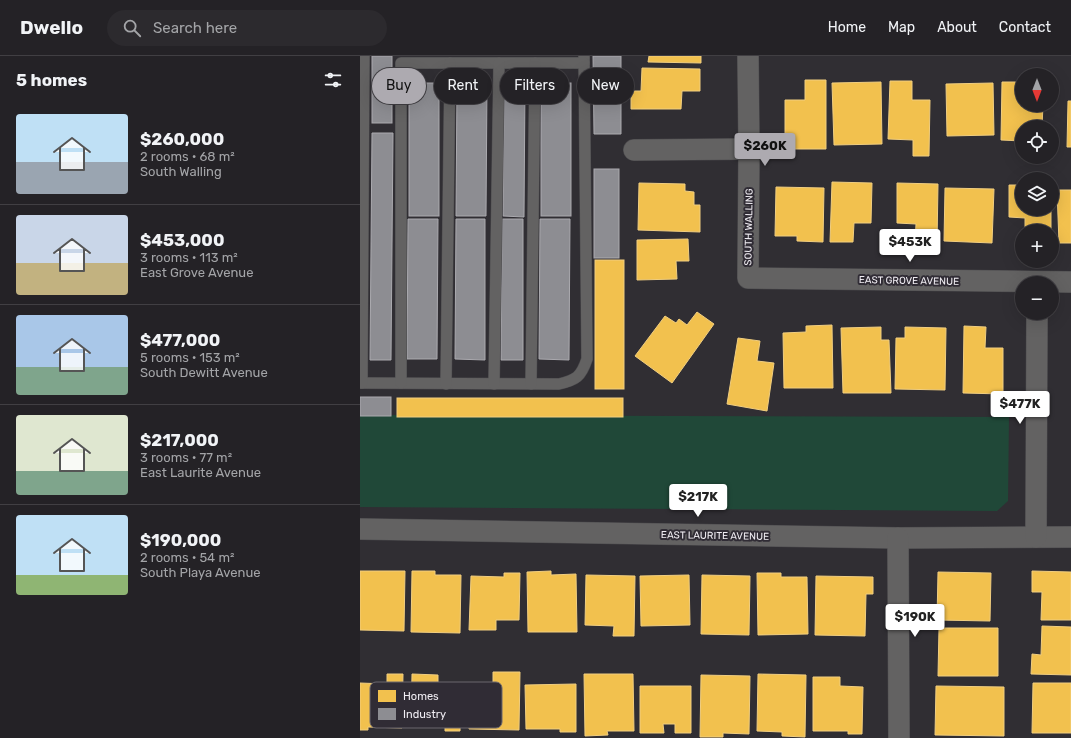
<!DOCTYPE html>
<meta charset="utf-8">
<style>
:root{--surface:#242226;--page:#2c2a2e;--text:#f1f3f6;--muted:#a3a4a7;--line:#413f43;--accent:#adaab0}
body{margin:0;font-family:Rubik,sans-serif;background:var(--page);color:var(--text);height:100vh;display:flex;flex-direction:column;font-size:15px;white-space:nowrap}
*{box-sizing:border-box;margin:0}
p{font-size:13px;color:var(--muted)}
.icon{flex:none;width:22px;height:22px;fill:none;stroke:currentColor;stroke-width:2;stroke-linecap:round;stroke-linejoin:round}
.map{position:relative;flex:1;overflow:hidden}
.panel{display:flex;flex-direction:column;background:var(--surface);width:360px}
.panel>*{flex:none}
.guide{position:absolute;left:12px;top:12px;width:380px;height:36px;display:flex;gap:8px}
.needle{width:26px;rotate:180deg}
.fabs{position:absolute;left:655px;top:12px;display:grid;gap:8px}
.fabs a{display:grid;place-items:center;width:44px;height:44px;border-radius:50%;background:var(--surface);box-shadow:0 4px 16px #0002,0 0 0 1px var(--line);font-size:20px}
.price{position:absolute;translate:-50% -34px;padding:0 9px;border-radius:4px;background:#fff;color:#222;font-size:13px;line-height:26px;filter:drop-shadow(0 1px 2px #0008)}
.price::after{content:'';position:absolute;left:50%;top:24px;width:12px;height:9px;margin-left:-6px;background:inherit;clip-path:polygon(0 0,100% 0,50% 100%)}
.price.selected{background:var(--accent);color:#111}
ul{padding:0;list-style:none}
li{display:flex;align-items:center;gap:12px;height:100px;padding:0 16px}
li+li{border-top:1px solid var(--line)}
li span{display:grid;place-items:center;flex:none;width:112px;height:80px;border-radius:4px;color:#555}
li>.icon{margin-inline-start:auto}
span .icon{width:48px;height:48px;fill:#fffc;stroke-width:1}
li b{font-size:17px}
h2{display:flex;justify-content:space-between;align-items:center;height:48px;padding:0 16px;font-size:17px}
.pill{padding:0 14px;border-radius:18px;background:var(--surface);box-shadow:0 4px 16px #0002,0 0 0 1px var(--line);font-size:14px;line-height:36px}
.pill.selected{background:var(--accent);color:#111}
header{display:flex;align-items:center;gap:24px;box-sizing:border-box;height:56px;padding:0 20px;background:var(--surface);border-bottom:1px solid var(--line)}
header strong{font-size:19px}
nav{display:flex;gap:22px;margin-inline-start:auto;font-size:14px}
.search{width:280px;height:36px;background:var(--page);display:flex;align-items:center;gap:10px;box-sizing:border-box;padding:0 14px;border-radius:22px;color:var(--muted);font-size:15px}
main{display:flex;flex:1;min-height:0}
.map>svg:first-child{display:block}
.green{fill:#204838}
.homes{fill:#f2c14e;stroke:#f1ce80}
.industry{fill:#8d8d92;stroke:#abaaaf}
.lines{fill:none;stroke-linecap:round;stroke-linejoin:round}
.service-casing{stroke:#4b4a4d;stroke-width:12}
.minor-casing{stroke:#4b4a4d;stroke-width:22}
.service{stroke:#636262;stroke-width:11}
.minor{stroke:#636262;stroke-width:21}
.labels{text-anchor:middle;stroke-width:4;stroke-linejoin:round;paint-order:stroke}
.street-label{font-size:10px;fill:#f0edf3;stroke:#302c35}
.key{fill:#302c35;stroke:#6a666e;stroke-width:1}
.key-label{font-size:11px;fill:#f0edf3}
</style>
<header>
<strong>Dwello</strong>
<div class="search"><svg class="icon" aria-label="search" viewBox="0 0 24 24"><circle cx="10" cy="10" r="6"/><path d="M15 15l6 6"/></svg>Search here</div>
<nav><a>Home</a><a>Map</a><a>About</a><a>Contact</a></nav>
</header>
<main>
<section class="panel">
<h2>5 homes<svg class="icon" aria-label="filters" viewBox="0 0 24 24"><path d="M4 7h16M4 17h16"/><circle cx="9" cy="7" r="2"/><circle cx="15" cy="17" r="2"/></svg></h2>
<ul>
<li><span style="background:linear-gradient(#bfe0f5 60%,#9aa5b1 0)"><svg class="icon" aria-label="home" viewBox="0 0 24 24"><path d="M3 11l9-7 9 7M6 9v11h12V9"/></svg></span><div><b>$260,000</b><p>2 rooms · 68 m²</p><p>South Walling</p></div></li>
<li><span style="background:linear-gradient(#c9d6e8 60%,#c2b280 0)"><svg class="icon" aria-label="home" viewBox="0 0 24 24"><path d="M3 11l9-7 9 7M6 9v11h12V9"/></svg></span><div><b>$453,000</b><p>3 rooms · 113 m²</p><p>East Grove Avenue</p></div></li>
<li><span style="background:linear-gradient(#a9c7e8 65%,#7fa58c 0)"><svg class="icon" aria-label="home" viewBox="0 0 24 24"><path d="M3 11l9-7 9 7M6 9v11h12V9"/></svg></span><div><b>$477,000</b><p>5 rooms · 153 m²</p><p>South Dewitt Avenue</p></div></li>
<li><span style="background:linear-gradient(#dfe7d0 70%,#7fa58c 0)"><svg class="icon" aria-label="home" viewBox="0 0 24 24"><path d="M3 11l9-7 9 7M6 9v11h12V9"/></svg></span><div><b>$217,000</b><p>3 rooms · 77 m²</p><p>East Laurite Avenue</p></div></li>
<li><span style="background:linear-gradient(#bfe0f5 75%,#8fb573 0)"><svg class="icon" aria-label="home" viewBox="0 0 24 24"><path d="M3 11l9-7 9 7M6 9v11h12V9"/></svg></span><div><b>$190,000</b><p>2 rooms · 54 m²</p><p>South Playa Avenue</p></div></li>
</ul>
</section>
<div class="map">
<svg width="711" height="682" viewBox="0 0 711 682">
<rect width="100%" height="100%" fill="#302e33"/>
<polygon class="green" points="0,359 649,361 648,445 637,455 0,451"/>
<g class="homes">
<polygon points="289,0 341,0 341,7 288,6"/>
<polygon points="282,12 340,13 340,35 322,35 321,53 271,53 271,35 281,35"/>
<polygon points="445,24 466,24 466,93 425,93 425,44 445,44"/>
<polygon points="530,25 552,25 552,44 570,44 569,100 553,100 553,84 528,83"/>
<polygon points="521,26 522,88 474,89 472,27"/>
<polygon points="642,26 662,26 662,49 683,49 682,71 662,71 662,85 641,84"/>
<polygon points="633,27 634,79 587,80 586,28"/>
<polygon points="708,45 711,45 711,91 707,91"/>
<polygon points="472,126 512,127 511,167 494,167 493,186 470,186"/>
<polygon points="279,127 325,128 325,135 334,136 334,149 340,149 340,176 278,174"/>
<polygon points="537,127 578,128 577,187 555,187 556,168 537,167"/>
<polygon points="649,129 662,129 662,153 691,153 691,175 665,175 665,162 649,161"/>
<polygon points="416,131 464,132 463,186 437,185 437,180 415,180"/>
<polygon points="585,132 634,133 632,187 584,185"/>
<polygon points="697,134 711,134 711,187 699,187"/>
<polygon points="328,183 329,205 316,205 317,223 277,224 277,184"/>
<rect x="235" y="204" width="29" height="129"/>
<polygon points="337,256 354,268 312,327 275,300 305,260 316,267 319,263 327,269"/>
<polygon points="472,269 473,332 424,332 423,277 446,276 446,270"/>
<polygon points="604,270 626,271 625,292 643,292 643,338 603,337"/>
<polygon points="521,271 521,284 529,284 531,337 483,337 481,272"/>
<polygon points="545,271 586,272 585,334 535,333 536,282 545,282"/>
<polygon points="378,282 400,285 397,305 414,307 407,355 367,348"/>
<rect x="37" y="342" width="226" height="19"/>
<polygon points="0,515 45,515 44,575 0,574"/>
<polygon points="52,515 75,515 75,519 101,519 100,577 51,576"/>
<polygon points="191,515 191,519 216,518 217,576 168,576 167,516"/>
<polygon points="672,515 711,516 711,564 681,564 682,536 672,536"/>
<polygon points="578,516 631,517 630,565 577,564"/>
<polygon points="144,517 160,517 159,564 136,564 136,574 109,574 111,520 144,521"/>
<polygon points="397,517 421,517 421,521 447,521 448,578 398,579"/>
<polygon points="226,519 275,520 274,580 253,580 254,570 225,569"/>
<polygon points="329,519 330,569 281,570 280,520"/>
<polygon points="342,519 390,520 389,579 341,578"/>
<polygon points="456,520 513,521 513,538 506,538 505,580 455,579"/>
<polygon points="682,570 711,571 711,619 671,618 672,598 681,599"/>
<polygon points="579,572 638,572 638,620 578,620"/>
<polygon points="133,616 160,616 159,674 109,673 110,628 133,628"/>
<polygon points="27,618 43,618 42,672 8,671 8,674 0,674 0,627 27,628"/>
<polygon points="52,618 78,619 78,627 101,628 100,675 85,675 85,671 51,671"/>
<polygon points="224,618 273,618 274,675 247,675 248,679 225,680"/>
<polygon points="398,618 446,619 445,681 422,680 422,676 397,675"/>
<polygon points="341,619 390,620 389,678 363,677 363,681 340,681"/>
<polygon points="453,621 480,621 480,630 503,631 502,678 488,678 488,675 453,675"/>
<polygon points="673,627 711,627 711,677 672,677"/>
<polygon points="216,628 216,676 200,676 200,673 166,673 165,629"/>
<polygon points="280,630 331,630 331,677 315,677 315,668 303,668 304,677 280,677"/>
<polygon points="576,630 644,631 644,680 575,679"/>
</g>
<g class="industry">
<rect x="12" y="0" width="20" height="67"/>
<polygon points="233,0 261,0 261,78 234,78"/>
<rect x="49" y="27" width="30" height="133"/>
<polygon points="97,27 127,27 126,160 96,160"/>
<polygon points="144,27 165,27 164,161 143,160"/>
<rect x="181" y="27" width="30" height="133"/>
<polygon points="12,77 33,77 31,304 10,304"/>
<rect x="234" y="113" width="25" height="89"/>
<polygon points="48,163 78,163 77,303 47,303"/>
<polygon points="96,163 125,163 125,304 95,303"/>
<polygon points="142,163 163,163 163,304 141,304"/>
<polygon points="180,163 210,163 209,304 179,303"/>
<rect x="0" y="341" width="31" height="19"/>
</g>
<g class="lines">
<defs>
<g id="service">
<path d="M0 327 199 328C216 324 221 321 227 303L224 0"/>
<polyline points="2,327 4,0"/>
<polyline points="41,327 41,7 224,7"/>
<polyline points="86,328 90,7"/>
<polyline points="134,328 139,7"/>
<polyline points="171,328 175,7"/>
</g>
<g id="minor">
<polyline points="388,0 389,93 388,222 711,226"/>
<polyline points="274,94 389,93"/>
<polyline points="0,473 538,482 711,481"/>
<polyline points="676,481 677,257"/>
<polyline points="538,482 539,682"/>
</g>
</defs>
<use href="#service" class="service-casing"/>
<use href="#minor" class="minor-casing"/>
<use href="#service" class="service"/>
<use href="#minor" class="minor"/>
</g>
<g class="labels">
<g class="street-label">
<text transform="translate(388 171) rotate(-89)" y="4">SOUTH WALLING</text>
<text transform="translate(549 224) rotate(1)" y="4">EAST GROVE AVENUE</text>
<text transform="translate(355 479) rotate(1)" y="4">EAST LAURITE AVENUE</text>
</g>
</g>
<rect x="10" y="626" width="132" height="46" rx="6" class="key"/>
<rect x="18" y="634" width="18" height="12" fill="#f2c14e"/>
<rect x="18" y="652" width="18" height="12" fill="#8d8d92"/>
<g class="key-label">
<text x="43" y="644">Homes</text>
<text x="43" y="662">Industry</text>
</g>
</svg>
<div class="fabs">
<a><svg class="needle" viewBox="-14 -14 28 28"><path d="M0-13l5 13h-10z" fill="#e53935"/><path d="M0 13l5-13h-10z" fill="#a3a4a7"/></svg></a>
<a><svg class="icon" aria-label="locate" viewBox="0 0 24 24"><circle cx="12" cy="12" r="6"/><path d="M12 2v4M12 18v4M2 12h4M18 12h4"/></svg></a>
<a><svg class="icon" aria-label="layers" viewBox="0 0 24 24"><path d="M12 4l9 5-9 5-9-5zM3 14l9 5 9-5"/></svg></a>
<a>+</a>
<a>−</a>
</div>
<b class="price selected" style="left:405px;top:111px">$260K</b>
<b class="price" style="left:550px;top:207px">$453K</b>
<b class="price" style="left:660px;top:369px">$477K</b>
<b class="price" style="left:338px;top:462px">$217K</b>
<b class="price" style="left:555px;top:582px">$190K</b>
<div class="guide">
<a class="pill selected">Buy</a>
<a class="pill">Rent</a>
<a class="pill">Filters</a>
<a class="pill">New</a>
</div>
</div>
</main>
